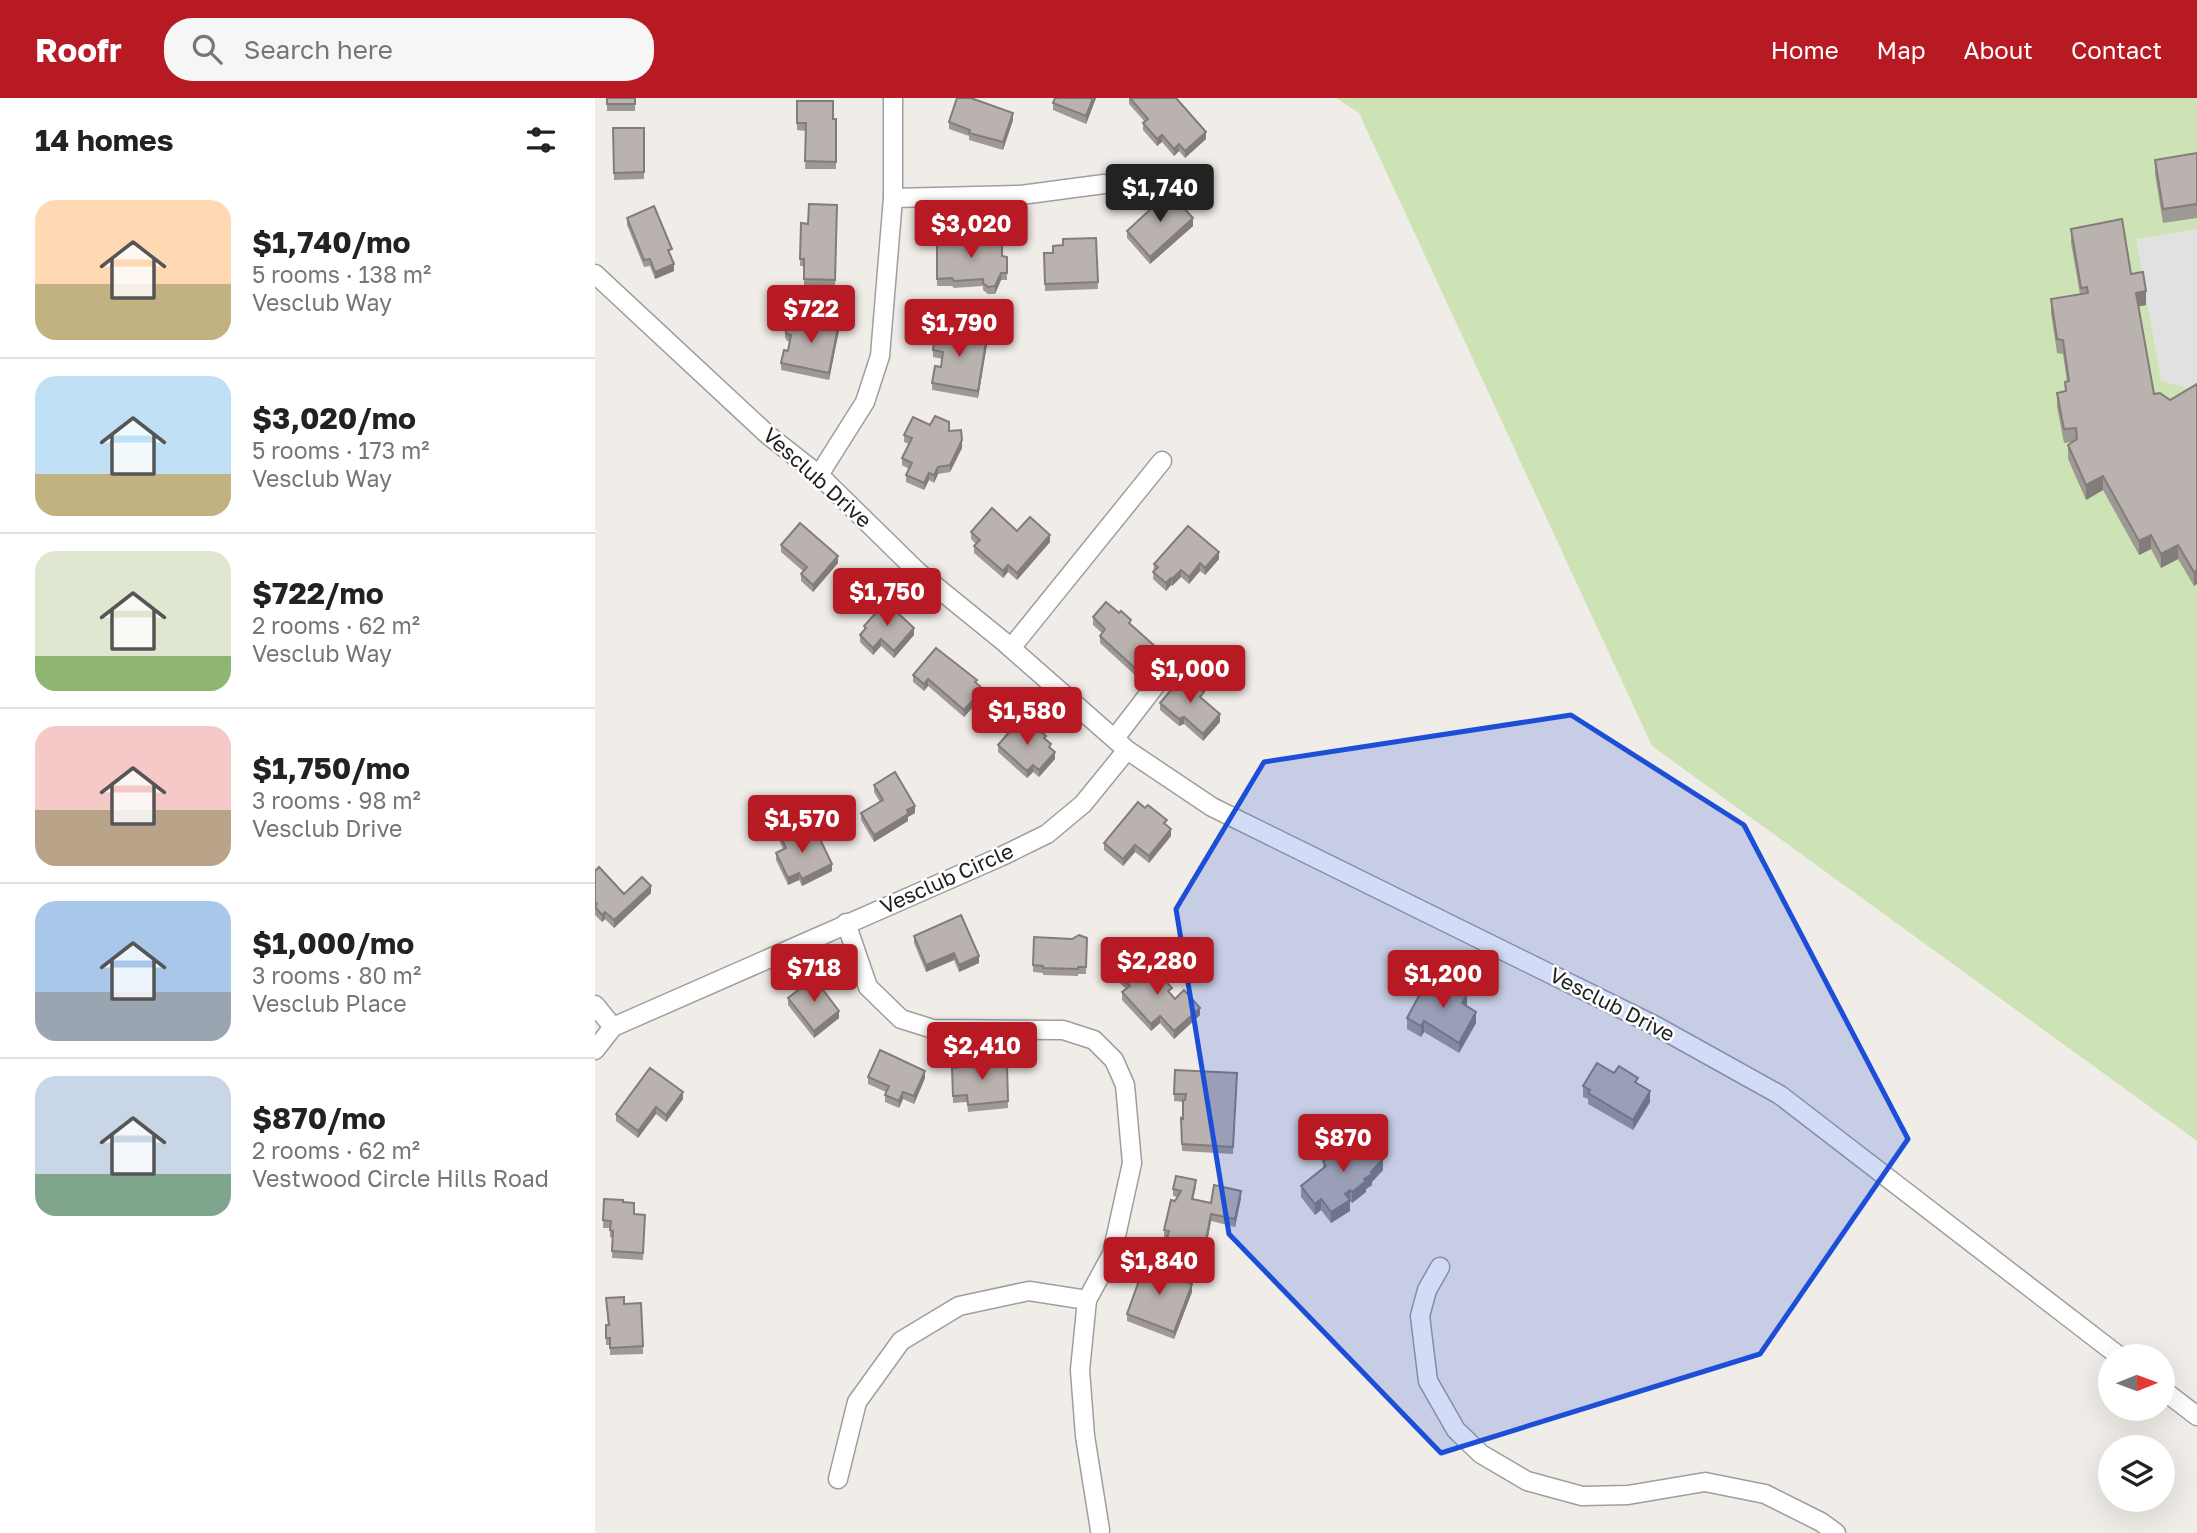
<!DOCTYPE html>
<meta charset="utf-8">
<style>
:root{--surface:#fff;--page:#f6f6f6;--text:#222;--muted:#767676;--line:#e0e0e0;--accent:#b71a23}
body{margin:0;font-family:"Golos Text",sans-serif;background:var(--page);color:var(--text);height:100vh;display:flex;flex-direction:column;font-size:26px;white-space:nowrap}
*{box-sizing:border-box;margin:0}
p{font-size:23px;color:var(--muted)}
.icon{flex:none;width:38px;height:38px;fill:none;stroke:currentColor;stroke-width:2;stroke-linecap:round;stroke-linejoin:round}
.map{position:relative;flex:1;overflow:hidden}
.side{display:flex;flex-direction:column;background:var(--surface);width:595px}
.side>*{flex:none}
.needle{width:46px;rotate:89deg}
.controls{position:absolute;left:1503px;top:1246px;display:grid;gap:14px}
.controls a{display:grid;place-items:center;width:77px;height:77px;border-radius:50%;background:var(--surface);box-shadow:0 7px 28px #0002;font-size:35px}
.price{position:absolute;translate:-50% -60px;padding:0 16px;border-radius:7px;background:var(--accent);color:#fff;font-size:23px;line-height:46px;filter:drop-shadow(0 2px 4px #0008)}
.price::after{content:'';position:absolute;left:50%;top:42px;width:21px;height:16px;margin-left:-10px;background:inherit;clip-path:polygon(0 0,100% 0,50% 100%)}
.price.selected{background:#222;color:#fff}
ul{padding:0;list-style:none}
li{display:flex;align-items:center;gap:21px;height:175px;padding:0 35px}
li+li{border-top:2px solid var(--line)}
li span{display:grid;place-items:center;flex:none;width:196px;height:140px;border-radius:21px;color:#555}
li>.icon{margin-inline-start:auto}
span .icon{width:84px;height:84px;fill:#fffc;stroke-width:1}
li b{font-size:30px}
h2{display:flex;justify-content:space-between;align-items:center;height:84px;padding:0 35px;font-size:30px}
header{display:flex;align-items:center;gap:42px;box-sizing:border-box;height:98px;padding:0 35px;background:var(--accent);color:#fff}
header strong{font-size:33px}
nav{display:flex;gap:38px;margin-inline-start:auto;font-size:24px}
.search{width:490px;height:63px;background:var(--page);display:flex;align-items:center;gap:18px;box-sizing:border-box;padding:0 24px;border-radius:28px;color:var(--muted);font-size:26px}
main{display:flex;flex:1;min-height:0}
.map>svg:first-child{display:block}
.grass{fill:#cee3b5}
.parking{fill:#e1e1e1}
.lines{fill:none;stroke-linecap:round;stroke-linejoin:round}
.street-casing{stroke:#9e9e9e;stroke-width:21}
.street{stroke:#fff;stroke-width:18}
.wall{fill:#9f9996}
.shaded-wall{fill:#827d7a}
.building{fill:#b9b2ae;stroke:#827d7a;stroke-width:2}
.marked{fill:#1d4ed8;fill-opacity:0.2;stroke:#1d4ed8;stroke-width:5;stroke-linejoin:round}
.labels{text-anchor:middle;stroke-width:5;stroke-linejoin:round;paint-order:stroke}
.street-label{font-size:21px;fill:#212121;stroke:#fff}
</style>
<header>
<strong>Roofr</strong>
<div class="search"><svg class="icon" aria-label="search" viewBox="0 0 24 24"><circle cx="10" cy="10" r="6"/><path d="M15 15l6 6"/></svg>Search here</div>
<nav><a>Home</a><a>Map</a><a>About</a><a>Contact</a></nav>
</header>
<main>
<section class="side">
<h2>14 homes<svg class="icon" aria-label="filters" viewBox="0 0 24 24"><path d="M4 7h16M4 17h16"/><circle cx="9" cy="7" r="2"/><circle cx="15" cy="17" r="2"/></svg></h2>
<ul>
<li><span style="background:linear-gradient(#ffd9b3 60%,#c2b280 0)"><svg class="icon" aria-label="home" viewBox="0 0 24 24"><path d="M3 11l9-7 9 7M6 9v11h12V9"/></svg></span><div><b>$1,740/mo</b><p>5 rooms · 138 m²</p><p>Vesclub Way</p></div></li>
<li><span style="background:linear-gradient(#bfe0f5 70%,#c2b280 0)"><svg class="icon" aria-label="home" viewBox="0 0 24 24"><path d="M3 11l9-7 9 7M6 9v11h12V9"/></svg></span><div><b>$3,020/mo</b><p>5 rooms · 173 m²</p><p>Vesclub Way</p></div></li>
<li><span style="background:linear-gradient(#dfe7d0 75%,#8fb573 0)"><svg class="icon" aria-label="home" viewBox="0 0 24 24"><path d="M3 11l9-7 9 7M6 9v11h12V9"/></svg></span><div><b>$722/mo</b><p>2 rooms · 62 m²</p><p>Vesclub Way</p></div></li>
<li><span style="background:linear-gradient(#f6c9c9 60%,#b9a48a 0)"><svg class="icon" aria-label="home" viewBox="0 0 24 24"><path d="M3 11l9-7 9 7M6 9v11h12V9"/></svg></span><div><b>$1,750/mo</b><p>3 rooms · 98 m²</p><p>Vesclub Drive</p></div></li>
<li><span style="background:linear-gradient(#a9c7e8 65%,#9aa5b1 0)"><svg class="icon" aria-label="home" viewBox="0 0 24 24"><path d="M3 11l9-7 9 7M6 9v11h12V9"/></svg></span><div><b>$1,000/mo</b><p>3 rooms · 80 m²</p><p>Vesclub Place</p></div></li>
<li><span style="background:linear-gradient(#c9d6e8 70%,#7fa58c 0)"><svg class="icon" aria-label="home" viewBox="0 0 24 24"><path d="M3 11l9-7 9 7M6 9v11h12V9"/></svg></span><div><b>$870/mo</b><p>2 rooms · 62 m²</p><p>Vestwood Circle Hills Road</p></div></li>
</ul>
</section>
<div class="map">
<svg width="1602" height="1435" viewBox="0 0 1602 1435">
<rect width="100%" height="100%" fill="#f0ede8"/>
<polygon class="grass" points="741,0 1602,0 1602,1043 1057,648 764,15"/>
<polygon class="parking" points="1602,131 1602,291 1599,292 1566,283 1541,141"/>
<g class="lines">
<defs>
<g id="street">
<polyline points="298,100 426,97 509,86"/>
<polyline points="0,176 173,337 224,377 323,474 408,543 532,652 617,709 1061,928 1185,997 1524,1258"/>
<polyline points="224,377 270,304 285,258 298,100 298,0"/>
<polyline points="416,550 567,363"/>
<polyline points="520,640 560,588"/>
<polyline points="251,825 273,889 306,921 338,931 468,932 499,942 519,962 530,987 537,1065 517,1156 492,1202 485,1272 490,1338 505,1432"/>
<polyline points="0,907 18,929"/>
<polyline points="0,952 18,929 405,759 452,736 488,706 532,652"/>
<polyline points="845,1169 832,1192 825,1218 833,1283 861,1332 886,1356 932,1383 987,1398 1033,1397 1110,1384 1170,1396 1226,1424 1241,1435"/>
<polyline points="1568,1292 1602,1318"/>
<polyline points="243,1381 262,1304 306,1243 364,1208 434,1193 492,1202"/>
</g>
</defs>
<use href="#street" class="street-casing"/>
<use href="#street" class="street"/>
</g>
<g class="wall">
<rect x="12" y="0" width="28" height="13"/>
<polygon points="460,0 501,0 491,26 458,12 458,5"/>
<polygon points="534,0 581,0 611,41 590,60 584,53 579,58 567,44 562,48 548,32 548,25 550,24 534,6"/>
<polygon points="202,3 238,21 241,21 241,71 210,71 211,33 202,32"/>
<polygon points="418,22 408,52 374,42 374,38 354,31 354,24"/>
<polygon points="18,30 49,30 49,81 19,82"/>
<polygon points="1602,55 1602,120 1568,125 1560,76 1560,62"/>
<polygon points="242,107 240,189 209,188 209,168 205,168 206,125 213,126"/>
<polygon points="32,120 77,158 76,159 79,173 60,181 55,168 49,169 32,127"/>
<polygon points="598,128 555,166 532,140 532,133"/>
<polygon points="1476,131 1536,176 1551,207 1544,208 1559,296 1575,302 1602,286 1599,488 1583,461 1566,470 1556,451 1544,457 1508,392 1491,402 1473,361 1473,347 1477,344 1469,345 1462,309 1462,295 1470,293 1470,284 1472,284 1468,256 1462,255 1456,215 1456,201 1485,196 1476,145"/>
<polygon points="342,140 407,158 412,159 412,182 406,182 400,196 393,196 388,192 388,188 359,190 357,188 342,188"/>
<polygon points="501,140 503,191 450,193 449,155 458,155 468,147"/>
<polygon points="190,232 244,232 234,282 186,272 186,265 193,253 195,244 192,243 190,239"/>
<polygon points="392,246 383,300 337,292 337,285 346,269 347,261 338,259 338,252"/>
<polygon points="335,327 354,333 367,350 355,374 343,376 339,385 334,382 329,392 311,384 311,377 314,371 307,367 307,360 314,346 309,344 309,337"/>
<polygon points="422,433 455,444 422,482 413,474 408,480 379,455 379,448 381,446 376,441 376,434"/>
<polygon points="186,447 243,465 218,494 206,483 206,476 208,473 186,454"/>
<polygon points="624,461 610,477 605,473 594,486 586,479 577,488 576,487 571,493 558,481 559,466"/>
<polygon points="498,519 536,527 562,557 542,579 505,545 505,538 507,535 498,527"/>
<polygon points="269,528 319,537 299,560 286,548 278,557 265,544 265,537 269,532"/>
<polygon points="318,577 382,586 388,598 369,619 333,588 329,593 318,584"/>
<polygon points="609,601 609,602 625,624 608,643 589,626 584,628 565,612 565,605"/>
<polygon points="431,629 451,641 456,651 460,661 444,679 438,674 432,680 403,654 403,647"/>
<polygon points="279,687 320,715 313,719 313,723 279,744 266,722 266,715 285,704 279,694"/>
<polygon points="572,727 576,738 554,765 540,754 528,768 509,752 509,745"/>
<polygon points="185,737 208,743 237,773 207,788 204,782 193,787 181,762 181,755 188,751 185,744"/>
<polygon points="0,773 29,796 56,795 19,830 10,821 7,824 0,817"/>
<polygon points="319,838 384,865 364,874 359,862 331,874 319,845"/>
<polygon points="439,839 477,841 492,840 491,876 483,876 483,878 448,877 448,875 438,874"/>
<polygon points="525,878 577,897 580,901 605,917 579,941 565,925 556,933 527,902 527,894 531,891 525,885"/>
<polygon points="193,900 244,920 219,940 193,907"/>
<polygon points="872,908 881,925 864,955 829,934 826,939 812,931 812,920"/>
<polygon points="412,967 413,1010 373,1014 372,1004 358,1005 357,970"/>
<polygon points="580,972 642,982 638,1056 587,1053 586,1020 588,1021 588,1004 579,1003"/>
<polygon points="1019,975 1043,986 1055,1004 1038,1032 993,1006 993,1001 988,999 988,988"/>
<polygon points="273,979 330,980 319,1006 308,1001 304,1010 290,1004 290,997 291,994 273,986"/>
<polygon points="88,1001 71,1024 61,1016 43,1040 21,1023 21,1016"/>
<polygon points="748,1055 788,1072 777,1084 777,1087 771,1091 771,1094 757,1105 755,1103 755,1113 736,1125 726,1112 720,1117 706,1099 706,1088 728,1070 728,1063"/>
<polygon points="601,1089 598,1102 616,1105 646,1100 640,1129 616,1123 610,1155 572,1147 572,1140 569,1139 569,1132 582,1099 578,1098 578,1091"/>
<polygon points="9,1101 28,1104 39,1116 50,1117 48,1162 17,1160 18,1140 15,1139 15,1130 8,1130"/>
<polygon points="580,1179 580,1180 597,1194 579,1241 532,1223 532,1216"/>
<polygon points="11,1200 29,1206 48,1248 48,1256 15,1257 15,1247 11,1247 11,1227 13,1227"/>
</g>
<g class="shaded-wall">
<polygon points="498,0 501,0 491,26 491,18"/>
<polygon points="418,15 418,22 408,52 408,44"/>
<polygon points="611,34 611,41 590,60 590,53"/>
<polygon points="567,37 567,44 562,48 562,41"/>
<polygon points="584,46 584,53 579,58 579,51"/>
<polygon points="598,120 598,128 555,166 555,159"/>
<polygon points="79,166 79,173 60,181 60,174"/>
<polygon points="406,175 406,182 400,196 400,188"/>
<polygon points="1551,193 1551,207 1541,209 1541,195"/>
<polygon points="244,224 244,232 234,282 234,275"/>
<polygon points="392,238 392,246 383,300 383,293"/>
<polygon points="367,342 367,350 355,374 355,367"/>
<polygon points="343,369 343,376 339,385 339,377"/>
<polygon points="334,375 334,382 329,392 329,385"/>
<polygon points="1508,378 1508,392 1491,402 1491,387"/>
<polygon points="455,437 455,444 422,482 422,475"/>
<polygon points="1556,437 1556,451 1544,457 1544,443"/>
<polygon points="1583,447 1583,461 1566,470 1566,456"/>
<polygon points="624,454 624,461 610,477 610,470"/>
<polygon points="243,458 243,465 218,494 218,487"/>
<polygon points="605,465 605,473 594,486 594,479"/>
<polygon points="413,467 413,474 408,480 408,473"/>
<polygon points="586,472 586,479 577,488 577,481"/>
<polygon points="1602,472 1602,486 1599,488 1599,474"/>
<polygon points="576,480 576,487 571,493 571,485"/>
<polygon points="319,530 319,537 299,560 299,553"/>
<polygon points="286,541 286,548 278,557 278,550"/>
<polygon points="562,550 562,557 542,579 542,572"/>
<polygon points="333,581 333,588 329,593 329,586"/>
<polygon points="388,591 388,598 369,619 369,612"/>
<polygon points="625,616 625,624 608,643 608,636"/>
<polygon points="589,619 589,626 584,628 584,621"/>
<polygon points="460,654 460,661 444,679 444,672"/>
<polygon points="438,667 438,674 432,680 432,673"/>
<polygon points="320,708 320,715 313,719 313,723 279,744 279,737 312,712"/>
<polygon points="576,731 576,738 554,765 554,758"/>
<polygon points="540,747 540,754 528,768 528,761"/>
<polygon points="237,766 237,773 207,788 207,781"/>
<polygon points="204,775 204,782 193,787 193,780"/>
<polygon points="56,788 56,795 19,830 19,822"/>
<polygon points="10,814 10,821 7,824 7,817"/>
<polygon points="359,855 359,862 331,874 331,867"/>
<polygon points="384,858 384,865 364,874 364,867"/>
<polygon points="872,897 872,908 867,905"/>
<polygon points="605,910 605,917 579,941 579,933"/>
<polygon points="244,913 244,920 219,940 219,933"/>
<polygon points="881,914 881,925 864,955 864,945"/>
<polygon points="565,918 565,925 556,933 556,926"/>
<polygon points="829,923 829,934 826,939 826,928"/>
<polygon points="330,973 330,980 319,1006 319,998"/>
<polygon points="1055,993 1055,1004 1038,1032 1038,1022"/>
<polygon points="88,994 88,1001 71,1024 71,1017"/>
<polygon points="308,994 308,1001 304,1010 304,1003"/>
<polygon points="61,1009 61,1016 43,1040 43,1033"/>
<polygon points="788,1061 788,1072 777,1084 777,1087 771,1091 771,1094 757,1105 757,1094"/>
<polygon points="755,1092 755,1113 736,1125 736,1114 750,1096"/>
<polygon points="646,1093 646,1100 640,1129 640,1121"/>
<polygon points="726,1101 726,1112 720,1117 720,1106"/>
<polygon points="616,1116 616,1123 610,1155 610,1147"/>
<polygon points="597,1186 597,1194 579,1241 579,1234"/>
</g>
<g class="building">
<rect x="12" y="0" width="28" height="6"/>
<polygon points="362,0 376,0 418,15 408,44 374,35 375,32 354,24"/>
<polygon points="460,0 498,0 491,18 458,5"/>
<polygon points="535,0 581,0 611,34 590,53 584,46 579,51 567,37 562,41 548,25 553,21"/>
<polygon points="202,3 238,3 238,21 241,21 241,64 210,63 211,25 202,25"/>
<polygon points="18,30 49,30 49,74 19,75"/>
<polygon points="1602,55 1602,106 1568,111 1560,62"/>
<polygon points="574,94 598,120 555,159 532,133"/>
<polygon points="214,106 242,107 240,182 209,181 209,161 205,161 206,125 213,126"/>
<polygon points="59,108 77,151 73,152 79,166 60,174 55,161 49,162 32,120"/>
<polygon points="1527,121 1536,176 1548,174 1551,193 1541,195 1559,296 1565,295 1575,302 1602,286 1602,472 1599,474 1583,447 1566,456 1556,437 1544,443 1508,378 1491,387 1473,347 1482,341 1481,330 1469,331 1462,295 1471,293 1470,284 1474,283 1468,242 1462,241 1456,201 1493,195 1492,189 1486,190 1476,131"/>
<polygon points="342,140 407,140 407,158 412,159 412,175 406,175 400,188 393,189 388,185 388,181 359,183 357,180 342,181"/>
<polygon points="501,140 503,184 450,186 449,155 458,155 458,148 468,147 468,141"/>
<polygon points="223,220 244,224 234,275 186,265 189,252 193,253 196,237 192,236 190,232 195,222 221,227"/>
<polygon points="341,231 392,238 383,293 337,285 340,268 346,269 348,254 338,252"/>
<polygon points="340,318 354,324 354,333 366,332 367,342 355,367 343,369 339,377 334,375 329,385 311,377 317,365 307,360 317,340 309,337 318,319 335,327"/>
<polygon points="397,410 422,433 435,419 455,437 422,475 413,467 408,473 379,448 385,442 376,434"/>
<polygon points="205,425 243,458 218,487 206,476 212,469 186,447"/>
<polygon points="593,428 624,454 610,470 605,465 594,479 586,472 577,481 576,480 571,485 558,474 563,469 559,466"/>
<polygon points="291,504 319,530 299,553 286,541 278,550 265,537 271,530 269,528"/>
<polygon points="511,504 524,515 526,513 536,522 534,525 562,550 542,572 505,538 510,531 498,519"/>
<polygon points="341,550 382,582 380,584 388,591 369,612 333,581 329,586 318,577"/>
<polygon points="590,576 609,594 605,599 625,616 608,636 589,619 584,621 565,605"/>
<polygon points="424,623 431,629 434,627 441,633 443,631 451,638 449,640 456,646 454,649 460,654 444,672 438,667 432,673 403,647"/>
<polygon points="300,674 320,708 312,712 313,716 279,737 266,715 288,702 279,687"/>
<polygon points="543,704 550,710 553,707 572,722 569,725 576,731 554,758 540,747 528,761 509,745"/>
<polygon points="201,729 208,743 222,735 237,766 207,781 204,775 193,780 181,755 191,750 185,737"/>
<polygon points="4,769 29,796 47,779 56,788 19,822 10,814 7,817 0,809 2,806 0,804 0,773"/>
<polygon points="366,817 384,858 364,867 359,855 331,867 319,838"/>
<polygon points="484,837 492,840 491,869 483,869 483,871 448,870 448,868 438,867 439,839 477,841"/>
<polygon points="544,861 560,880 564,876 577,890 573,893 580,901 589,892 605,910 579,933 565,918 556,926 527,894 535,888 525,878"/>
<polygon points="219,880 244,913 219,933 193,900"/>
<polygon points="833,881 872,897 867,905 881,914 864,945 829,923 826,928 812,920"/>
<polygon points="285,952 330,973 319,998 308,994 304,1003 290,997 294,988 273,979"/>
<polygon points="407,962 407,967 412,967 413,1003 373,1007 372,997 358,998 357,970 382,967 382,963"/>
<polygon points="1002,965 1019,975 1024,968 1043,980 1040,984 1055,993 1038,1022 993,995 995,992 988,988"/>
<polygon points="55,970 88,994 71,1017 61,1009 43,1033 21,1016"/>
<polygon points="580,972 642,975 638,1049 587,1046 586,1020 588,1021 588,1002 590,1002 591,996 579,996"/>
<polygon points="770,1038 788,1061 776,1074 777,1076 769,1081 771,1083 757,1094 755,1092 750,1096 755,1102 736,1114 726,1101 720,1106 706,1088 731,1068 728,1063 745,1050 748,1055"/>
<polygon points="581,1078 601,1082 597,1101 616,1105 619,1087 646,1093 640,1121 616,1116 610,1147 572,1140 574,1133 569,1132 576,1102 580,1103 586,1093 578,1091"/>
<polygon points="9,1101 28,1102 28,1104 39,1105 39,1116 50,1117 48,1155 17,1153 18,1133 15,1132 16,1123 8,1122"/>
<polygon points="556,1163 580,1172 577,1179 597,1186 579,1234 532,1216 550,1166 554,1168"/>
<polygon points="29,1199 29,1206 46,1205 48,1248 15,1250 15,1240 11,1240 11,1227 14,1227 11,1200"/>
</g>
<path class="marked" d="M976 617 1149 727 1313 1041 1165 1256 846 1355 634 1136 581 811 669 664Z"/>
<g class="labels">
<g class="street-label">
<text transform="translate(222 380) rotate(42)" y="7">Vesclub Drive</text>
<text transform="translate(352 781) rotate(-24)" y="7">Vesclub Circle</text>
<text transform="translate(1017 907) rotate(27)" y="7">Vesclub Drive</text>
</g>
</g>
</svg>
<div class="controls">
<a><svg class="needle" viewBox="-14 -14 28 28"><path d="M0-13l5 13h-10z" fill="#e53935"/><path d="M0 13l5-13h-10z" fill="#767676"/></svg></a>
<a><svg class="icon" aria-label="layers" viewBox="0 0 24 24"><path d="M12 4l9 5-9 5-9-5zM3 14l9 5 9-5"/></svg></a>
</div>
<b class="price selected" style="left:565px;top:126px">$1,740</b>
<b class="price" style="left:376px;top:162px">$3,020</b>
<b class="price" style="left:216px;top:247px">$722</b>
<b class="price" style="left:364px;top:261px">$1,790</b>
<b class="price" style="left:292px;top:530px">$1,750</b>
<b class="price" style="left:595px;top:607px">$1,000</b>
<b class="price" style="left:432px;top:649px">$1,580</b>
<b class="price" style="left:207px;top:757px">$1,570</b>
<b class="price" style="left:562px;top:899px">$2,280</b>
<b class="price" style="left:219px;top:906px">$718</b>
<b class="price" style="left:848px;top:912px">$1,200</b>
<b class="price" style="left:387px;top:984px">$2,410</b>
<b class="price" style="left:748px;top:1076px">$870</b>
<b class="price" style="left:564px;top:1199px">$1,840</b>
</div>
</main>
